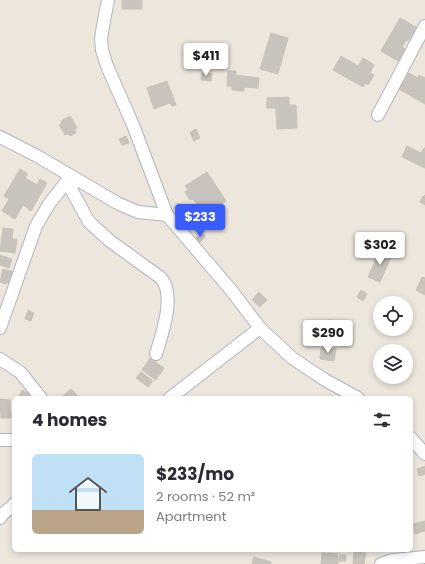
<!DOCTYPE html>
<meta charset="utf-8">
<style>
:root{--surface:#fff;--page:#f7f7f7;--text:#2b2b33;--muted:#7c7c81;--accent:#3b5cfc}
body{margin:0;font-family:Poppins,sans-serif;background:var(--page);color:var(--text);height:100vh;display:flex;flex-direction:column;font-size:15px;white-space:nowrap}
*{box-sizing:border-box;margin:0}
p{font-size:13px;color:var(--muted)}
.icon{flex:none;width:22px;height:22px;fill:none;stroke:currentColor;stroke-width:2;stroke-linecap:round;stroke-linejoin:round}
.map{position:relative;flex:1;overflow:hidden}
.panel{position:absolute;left:12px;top:396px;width:401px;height:156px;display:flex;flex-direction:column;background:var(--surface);border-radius:6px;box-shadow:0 2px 6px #0003}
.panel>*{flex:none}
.fabs{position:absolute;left:373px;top:296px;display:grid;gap:8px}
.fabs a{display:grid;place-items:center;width:40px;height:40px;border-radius:50%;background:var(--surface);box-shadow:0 2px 6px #0003;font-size:20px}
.price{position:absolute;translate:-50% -34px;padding:0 9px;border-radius:4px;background:#fff;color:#222;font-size:13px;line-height:26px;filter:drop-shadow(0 1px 2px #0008)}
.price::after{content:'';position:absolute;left:50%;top:24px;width:12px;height:9px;margin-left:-6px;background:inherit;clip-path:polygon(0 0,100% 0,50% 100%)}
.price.selected{background:var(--accent);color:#fff}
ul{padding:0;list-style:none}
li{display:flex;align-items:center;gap:12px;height:100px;padding:0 20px}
li span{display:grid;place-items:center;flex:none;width:112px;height:80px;border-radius:6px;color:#555}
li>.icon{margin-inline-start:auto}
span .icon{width:48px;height:48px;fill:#fffc;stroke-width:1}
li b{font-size:17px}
h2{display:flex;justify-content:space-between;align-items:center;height:48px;padding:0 20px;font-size:17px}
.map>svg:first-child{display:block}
.building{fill:#c8c3bc;stroke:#c8c2b6}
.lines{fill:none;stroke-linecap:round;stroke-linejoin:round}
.minor-casing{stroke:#b1b3bf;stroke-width:14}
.minor{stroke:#fff;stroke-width:12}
</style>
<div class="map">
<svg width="425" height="564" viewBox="0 0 425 564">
<rect width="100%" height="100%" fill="#ede6dd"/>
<g class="building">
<rect x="122" y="0" width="20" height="9"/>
<polygon points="400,18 421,30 415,40 410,38 408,41 406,40 402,47 405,49 398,61 381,51"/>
<polygon points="271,33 288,38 278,74 260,69"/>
<polygon points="341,56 358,66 363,58 374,65 370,73 374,75 368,85 365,83 363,87 333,70"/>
<polygon points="228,71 236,71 236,75 259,78 258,88 244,87 244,91 232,90 232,86 227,86"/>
<polygon points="202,73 212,74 211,81 201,80"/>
<polygon points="409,73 418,78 419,75 425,78 425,104 399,89"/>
<polygon points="167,81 176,105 172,106 170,103 154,109 147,88"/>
<polygon points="289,97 289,105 296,105 297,128 277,129 276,108 267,108 267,98"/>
<polygon points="70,116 77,128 74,129 76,133 70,136 68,134 65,135 59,125 62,123 61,121"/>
<polygon points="196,129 200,138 194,141 190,132"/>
<polygon points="126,136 129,143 122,145 119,139"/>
<polygon points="407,146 421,153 424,148 425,148 425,168 402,157"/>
<polygon points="20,169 28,174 25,178 37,185 40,179 47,183 31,211 23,205 15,219 2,211 9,199 4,196"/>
<polygon points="207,172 226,201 204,215 193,199 190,200 185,192 188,190 185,186"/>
<polygon points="425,195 425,205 420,202 423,196 424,197"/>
<polygon points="3,228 13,229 12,239 17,239 15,253 0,251"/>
<polygon points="202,233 205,237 199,243 195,239"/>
<polygon points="380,250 392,255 380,282 368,277"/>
<polygon points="0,255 12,259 9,268 0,265"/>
<polygon points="3,269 14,272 12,283 7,282 6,284 0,282"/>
<polygon points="422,277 425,278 425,295 416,290"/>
<polygon points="361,290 367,294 363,301 357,297"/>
<polygon points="259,292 267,300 260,307 252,300"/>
<polygon points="28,310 34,313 31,321 25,319"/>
<polygon points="328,320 342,321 341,340 334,339 335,329 328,329"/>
<polygon points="321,348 336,349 334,361 320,359"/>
<polygon points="150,358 164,368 156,380 142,370"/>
<polygon points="141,372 153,381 148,387 136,378"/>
<polygon points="71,389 80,398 60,398"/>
<polygon points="22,390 34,396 33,398 18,398"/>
<polygon points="0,399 10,400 10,412 11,412 11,418 1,418"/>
<polygon points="425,466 425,474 419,476 417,469"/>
<polygon points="425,521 425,531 415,534 413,524"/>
<polygon points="354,552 366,553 364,564 353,564"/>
<polygon points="322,553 338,554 338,564 321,564"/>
<polygon points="340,555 346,555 346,561 339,561"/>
<polygon points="254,557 271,562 270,564 252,564"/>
</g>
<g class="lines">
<defs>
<g id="minor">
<polyline points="108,0 103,26 101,39 102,50 107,66 133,125 167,215 231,290 260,328 292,358 325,380 358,398"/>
<polyline points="378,115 425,26"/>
<polyline points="0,137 37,156 119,204 138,212 167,215"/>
<path d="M71 176 72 191 89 222 110 241 161 278C176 295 162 334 156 354"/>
<polyline points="0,328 36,226 49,204 71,176"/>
<polyline points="0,359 20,372 41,398"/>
<polyline points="170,398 260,328"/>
<polyline points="411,438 425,454"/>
<polyline points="0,440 14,440"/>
<path d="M0 518C3 512 9 510 14 504"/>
<polyline points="381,564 393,560 425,557"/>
</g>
</defs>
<use href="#minor" class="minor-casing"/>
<use href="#minor" class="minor"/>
</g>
</svg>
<div class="fabs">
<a><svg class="icon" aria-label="locate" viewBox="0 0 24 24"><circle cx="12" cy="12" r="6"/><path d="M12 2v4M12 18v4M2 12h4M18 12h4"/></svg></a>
<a><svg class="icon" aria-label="layers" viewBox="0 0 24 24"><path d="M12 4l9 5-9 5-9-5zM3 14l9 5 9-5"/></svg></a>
</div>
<b class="price" style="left:206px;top:77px">$411</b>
<b class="price selected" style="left:200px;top:238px">$233</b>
<b class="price" style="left:380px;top:266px">$302</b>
<b class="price" style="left:328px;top:354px">$290</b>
<section class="panel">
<h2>4 homes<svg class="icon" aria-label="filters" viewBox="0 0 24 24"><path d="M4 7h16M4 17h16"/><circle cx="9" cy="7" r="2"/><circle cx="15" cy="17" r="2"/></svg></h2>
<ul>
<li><span style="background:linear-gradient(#bfe0f5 70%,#b9a48a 0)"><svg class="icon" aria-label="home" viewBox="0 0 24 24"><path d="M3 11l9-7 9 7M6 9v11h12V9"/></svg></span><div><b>$233/mo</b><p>2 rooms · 52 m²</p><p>Apartment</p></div></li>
</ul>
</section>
</div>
